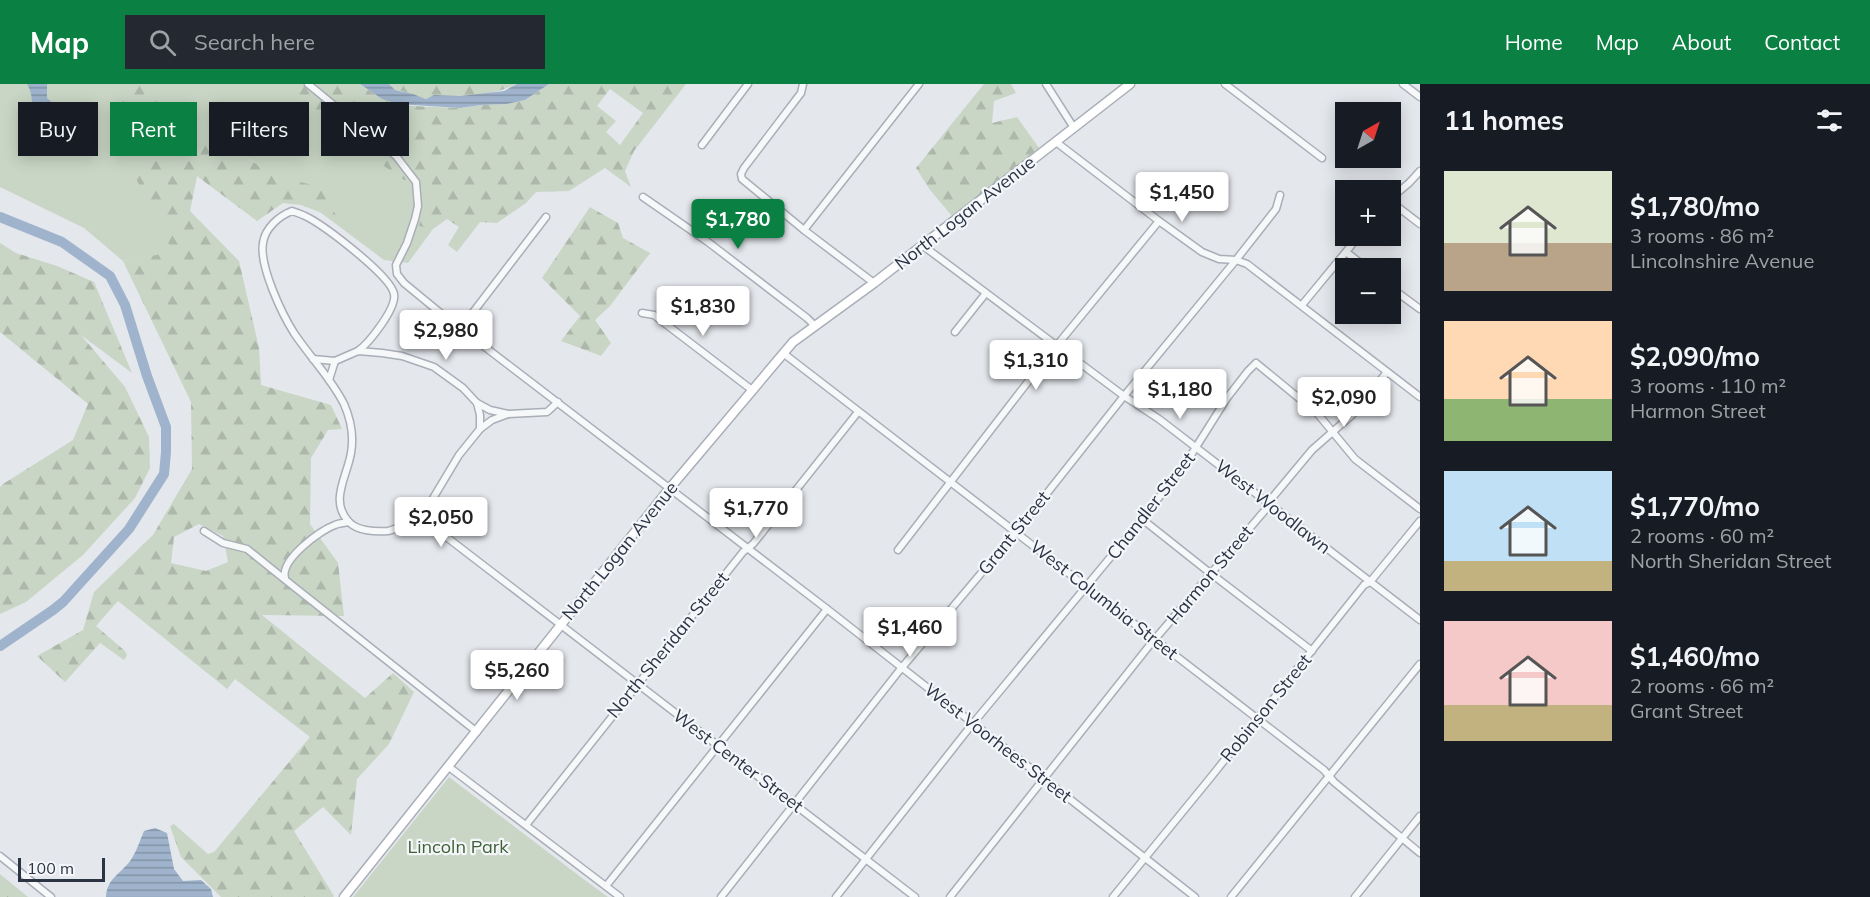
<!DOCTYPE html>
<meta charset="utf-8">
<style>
:root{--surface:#171b24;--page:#242831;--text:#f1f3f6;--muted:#9ea1a6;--accent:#0b8043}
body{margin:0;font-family:Mulish,sans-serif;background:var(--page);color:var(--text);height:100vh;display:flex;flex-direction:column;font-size:22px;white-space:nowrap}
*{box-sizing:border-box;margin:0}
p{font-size:20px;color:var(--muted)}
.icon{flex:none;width:33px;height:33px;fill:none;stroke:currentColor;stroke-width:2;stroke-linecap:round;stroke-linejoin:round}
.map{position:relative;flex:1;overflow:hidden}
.details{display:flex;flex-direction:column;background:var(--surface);width:450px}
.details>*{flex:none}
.guide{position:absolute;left:18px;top:18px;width:570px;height:54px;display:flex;gap:12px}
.needle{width:39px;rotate:39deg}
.fabs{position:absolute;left:1335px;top:18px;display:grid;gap:12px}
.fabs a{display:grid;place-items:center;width:66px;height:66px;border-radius:0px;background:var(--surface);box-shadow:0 3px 15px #0003;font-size:30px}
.scale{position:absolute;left:18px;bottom:15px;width:87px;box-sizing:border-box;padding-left:6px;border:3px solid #2b3445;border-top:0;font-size:16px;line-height:21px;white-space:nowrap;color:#2b3445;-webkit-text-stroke:4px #f4f6f9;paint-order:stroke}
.price{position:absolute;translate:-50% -51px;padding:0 14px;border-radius:6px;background:#fff;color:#222;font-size:20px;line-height:39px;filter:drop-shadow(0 2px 3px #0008)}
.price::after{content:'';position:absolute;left:50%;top:36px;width:18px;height:14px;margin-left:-9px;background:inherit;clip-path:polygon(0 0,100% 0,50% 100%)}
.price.current{background:var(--accent);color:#fff}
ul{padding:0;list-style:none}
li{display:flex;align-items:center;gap:18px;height:150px;padding:0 24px}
li span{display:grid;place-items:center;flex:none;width:168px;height:120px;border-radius:0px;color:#555}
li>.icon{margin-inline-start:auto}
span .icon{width:72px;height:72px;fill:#fffc;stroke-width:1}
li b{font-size:26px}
h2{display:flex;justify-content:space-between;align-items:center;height:72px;padding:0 24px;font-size:26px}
.tag{padding:0 21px;border-radius:0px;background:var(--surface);box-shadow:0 3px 15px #0003;font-size:21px;line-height:54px}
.tag.current{background:var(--accent);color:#fff}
header{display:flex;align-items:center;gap:36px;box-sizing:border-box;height:84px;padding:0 30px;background:var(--accent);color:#fff}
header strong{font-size:28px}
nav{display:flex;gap:33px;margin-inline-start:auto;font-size:21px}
.search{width:420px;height:54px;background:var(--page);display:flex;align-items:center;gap:15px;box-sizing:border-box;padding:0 21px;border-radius:0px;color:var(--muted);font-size:22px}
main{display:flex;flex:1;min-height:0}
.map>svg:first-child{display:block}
.green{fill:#c9d6c5}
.forest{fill:url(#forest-firs);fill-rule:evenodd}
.water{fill:url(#water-rules)}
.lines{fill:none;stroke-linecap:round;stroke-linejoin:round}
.river{stroke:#9fb4cc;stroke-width:10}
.street-casing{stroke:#a9aeb7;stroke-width:9}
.secondary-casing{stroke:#a9aeb7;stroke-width:11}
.street{stroke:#f7f8fa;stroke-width:6}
.secondary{stroke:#fff;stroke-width:8}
.labels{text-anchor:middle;stroke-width:4.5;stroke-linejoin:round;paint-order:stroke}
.street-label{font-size:18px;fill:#2b3445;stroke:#f4f6f9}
.park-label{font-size:18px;fill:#3f6138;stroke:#f4f6f9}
</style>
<header>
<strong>Map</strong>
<div class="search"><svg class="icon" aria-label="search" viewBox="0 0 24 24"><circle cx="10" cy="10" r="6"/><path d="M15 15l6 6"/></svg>Search here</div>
<nav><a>Home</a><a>Map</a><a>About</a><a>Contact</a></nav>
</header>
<main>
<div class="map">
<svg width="1420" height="813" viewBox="0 0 1420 813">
<defs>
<pattern id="forest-firs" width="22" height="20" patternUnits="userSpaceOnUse" patternTransform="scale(1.5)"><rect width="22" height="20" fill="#c9d6c5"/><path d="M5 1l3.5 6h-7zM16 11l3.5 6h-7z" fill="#adb8ab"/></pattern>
<pattern id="water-rules" width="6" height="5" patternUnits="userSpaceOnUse" patternTransform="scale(1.5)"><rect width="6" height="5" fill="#9fb4cc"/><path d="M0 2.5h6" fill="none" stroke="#8293a7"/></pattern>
</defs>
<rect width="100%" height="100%" fill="#e4e7ec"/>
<g class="green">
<polygon points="0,0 332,0 434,103 433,145 408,179 384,176 232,62 159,10 173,169 123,177 84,144 0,103"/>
<polygon points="449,693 586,797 608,813 353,813"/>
</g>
<g class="forest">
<path d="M116 0H146L271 91 321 103 338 135 301 121 283 119 257 137 197 92 190 127 239 177 259 264 261 301 331 321 342 345 328 346 311 374 310 440 338 479 344 532 262 531 365 614 393 589 414 608 389 660 357 695 351 751 323 723 294 747 334 812 333 813H221L181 773 170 742 174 740 208 770 214 768 310 653 235 595 227 605 118 517 96 542 125 567 127 571 124 576 100 559 65 598 37 572 83 546 94 508 153 451 192 385 191 318 123 177 173 168 115 53 108 24ZM199 440 223 452 228 478 206 487 171 479 174 453Z"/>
<path d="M279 0H360L382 15 411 22 460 24 481 21 507 20 525 16 549 0H686L634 67 625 87 631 103 605 84 569 107 536 108 526 119 497 139 480 138 457 168 448 161 459 143 447 135 433 145 419 142 426 112 421 96H404L374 75 323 48 301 16ZM610 5 643 29 620 61 606 48 616 37 597 22Z"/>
<path d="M389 0H517C499 9 478 11 458 12 446 12 436 10 426 15L402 7 394 6Z"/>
<polygon points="984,0 1011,0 1016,9 994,17 992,39 1017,33 1039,64 952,132 930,106 916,84"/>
<polygon points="590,123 618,139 623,154 650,169 610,222 595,236 611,259 601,272 561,257 580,232 542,194"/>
<polygon points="0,159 16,169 57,182 94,198 132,289 81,251 125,303 149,353 150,384 135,414 83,471 26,518 0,530 0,403 3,400 73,356 88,320 0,248"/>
<polygon points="0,790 28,813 0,813"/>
</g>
<g class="water">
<path d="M27 0H47V14L54 20 53 35 49 38C23 26 38 19 27 0Z"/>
<polygon points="360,0 389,0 395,6 413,10 426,15 434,11 460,12 504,7 517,0 549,0 525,16 507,20 481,21 460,24 398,20 382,15"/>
<path d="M155 744 167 749 174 785 183 797 201 796 211 805 213 813H106C107 793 123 789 132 774 137 766 140 756 144 747Z"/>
</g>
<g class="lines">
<polyline class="river" points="0,133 62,158 110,192 125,221 147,292 166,343 166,368 164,390 129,445 63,518 53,526 0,562"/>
<defs>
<g id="street">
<polyline points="308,0 396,72 416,98 418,122 415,135 407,159 396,181 397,190 404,199 438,227 827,525 1195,813"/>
<polyline points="803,0 801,9 744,84 741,90 742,95 804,146 874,199"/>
<polyline points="1046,0 1074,44"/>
<polyline points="1225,0 1322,74"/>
<polyline points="1403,0 1420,13"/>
<polyline points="1056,58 1159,137 1202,168 1219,175 1236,176 1247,180 1420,313"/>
<polyline points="702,61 748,0"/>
<polyline points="643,113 708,158 807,234 815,242"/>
<polyline points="1390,115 1409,99 1420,87"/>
<polyline points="1390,117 1420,140"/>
<polyline points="804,146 919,0"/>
<polyline points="922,161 1124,312 1159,335 1420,536"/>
<polyline points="1346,168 1367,184"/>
<polyline points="1390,203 1420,225"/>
<polyline points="1302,221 1359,152"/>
<polyline points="642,229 654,231 752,306"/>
<polyline points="461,244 546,133"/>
<polyline points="955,248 986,209"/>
<path d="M358 267C369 259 397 224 394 210 391 192 327 144 309 134 304 131 298 129 292 127 279 132 265 144 263 159 259 182 282 230 294 249 310 273 331 294 344 320 351 336 354 352 351 369 347 393 329 417 349 438 357 447 376 448 388 447 395 446 402 440 409 439 417 437 428 443 436 445L915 813"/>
<polyline points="783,269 1324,686 1334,698 1420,769"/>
<polyline points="313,275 335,277 358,267 382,269 402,272 434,283 463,304 477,319 490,326 508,330 547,328 558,318"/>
<polyline points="329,296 335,277"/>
<polyline points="480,345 492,336 508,330"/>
<polyline points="1142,435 1205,485 1312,567"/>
<polyline points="411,438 429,421"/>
<polyline points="436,445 429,421 459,371 480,345 480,331 477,319"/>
<polyline points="204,447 223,459 247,465 288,498 477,648"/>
<polyline points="898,466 1044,277 1159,137"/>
<path d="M285 494C280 476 319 447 335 441 339 439 344 439 349 438"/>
<polyline points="449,683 620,813"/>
<polyline points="526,741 743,468 753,460 858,328"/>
<polyline points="0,772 51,813"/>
<polyline points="606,802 827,525"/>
<polyline points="721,813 899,587 1025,437 1124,312 1236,176 1276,125 1280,111"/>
<polyline points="836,813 970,643 1142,435 1186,379 1227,314 1248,287 1256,279 1317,329 1355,375 1420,425"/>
<polyline points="950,813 1149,562 1266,425 1272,414 1312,366 1353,330 1387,288"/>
<polyline points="1113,813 1211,693 1364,501 1370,498 1420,437"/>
<polyline points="1231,813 1420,580"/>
<polyline points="1355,813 1420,732"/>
</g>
<polyline id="secondary" points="344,813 670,404 793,258 874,199 1130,0"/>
</defs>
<use href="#street" class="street-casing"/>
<use href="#secondary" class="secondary-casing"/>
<use href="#street" class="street"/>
<use href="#secondary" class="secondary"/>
</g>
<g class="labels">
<g class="street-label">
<text transform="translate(965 129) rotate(-38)" y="6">North Logan Avenue</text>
<text transform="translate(1151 422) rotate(-52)" y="6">Chandler Street</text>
<text transform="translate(1273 423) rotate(38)" y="6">West Woodlawn</text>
<text transform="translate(1014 449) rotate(-51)" y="6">Grant Street</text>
<text transform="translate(620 467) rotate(-51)" y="6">North Logan Avenue</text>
<text transform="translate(1210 491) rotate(-50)" y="6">Harmon Street</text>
<text transform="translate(1104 516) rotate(38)" y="6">West Columbia Street</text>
<text transform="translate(668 561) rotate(-51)" y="6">North Sheridan Street</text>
<text transform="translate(1266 624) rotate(-51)" y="6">Robinson Street</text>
<text transform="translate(998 659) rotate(38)" y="6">West Voorhees Street</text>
<text transform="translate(738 677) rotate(37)" y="6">West Center Street</text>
</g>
<g class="park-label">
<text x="458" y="769">Lincoln Park</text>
</g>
</g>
</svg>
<div class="fabs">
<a><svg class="needle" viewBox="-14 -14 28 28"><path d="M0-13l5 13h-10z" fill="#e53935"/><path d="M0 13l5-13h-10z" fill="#9ea1a6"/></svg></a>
<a>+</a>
<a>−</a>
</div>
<div class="scale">100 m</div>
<b class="price" style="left:1182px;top:139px">$1,450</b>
<b class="price current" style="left:738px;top:166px">$1,780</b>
<b class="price" style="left:703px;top:253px">$1,830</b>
<b class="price" style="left:446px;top:277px">$2,980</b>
<b class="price" style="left:1036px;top:307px">$1,310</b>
<b class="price" style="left:1180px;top:336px">$1,180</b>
<b class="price" style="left:1344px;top:344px">$2,090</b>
<b class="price" style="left:756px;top:455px">$1,770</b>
<b class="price" style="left:441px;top:464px">$2,050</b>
<b class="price" style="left:910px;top:574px">$1,460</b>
<b class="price" style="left:517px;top:617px">$5,260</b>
<div class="guide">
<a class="tag">Buy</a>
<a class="tag current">Rent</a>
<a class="tag">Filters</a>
<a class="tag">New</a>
</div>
</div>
<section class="details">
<h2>11 homes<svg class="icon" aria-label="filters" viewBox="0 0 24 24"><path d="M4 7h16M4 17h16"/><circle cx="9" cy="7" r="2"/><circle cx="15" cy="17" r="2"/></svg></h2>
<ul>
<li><span style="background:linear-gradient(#dfe7d0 60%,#b9a48a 0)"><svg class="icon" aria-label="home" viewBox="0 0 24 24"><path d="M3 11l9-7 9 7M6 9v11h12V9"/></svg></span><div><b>$1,780/mo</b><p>3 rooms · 86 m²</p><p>Lincolnshire Avenue</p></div></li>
<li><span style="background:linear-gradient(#ffd9b3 65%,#8fb573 0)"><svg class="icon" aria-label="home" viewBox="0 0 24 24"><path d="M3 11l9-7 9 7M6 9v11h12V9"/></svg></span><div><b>$2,090/mo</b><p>3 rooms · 110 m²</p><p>Harmon Street</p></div></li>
<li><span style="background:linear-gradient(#bfe0f5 75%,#c2b280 0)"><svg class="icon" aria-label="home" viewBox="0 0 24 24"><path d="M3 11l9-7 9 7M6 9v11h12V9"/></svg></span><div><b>$1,770/mo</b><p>2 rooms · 60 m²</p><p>North Sheridan Street</p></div></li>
<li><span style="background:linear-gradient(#f6c9c9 70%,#c2b280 0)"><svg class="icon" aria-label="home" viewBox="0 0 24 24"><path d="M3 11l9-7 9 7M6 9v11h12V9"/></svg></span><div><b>$1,460/mo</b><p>2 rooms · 66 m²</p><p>Grant Street</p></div></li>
</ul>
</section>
</main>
